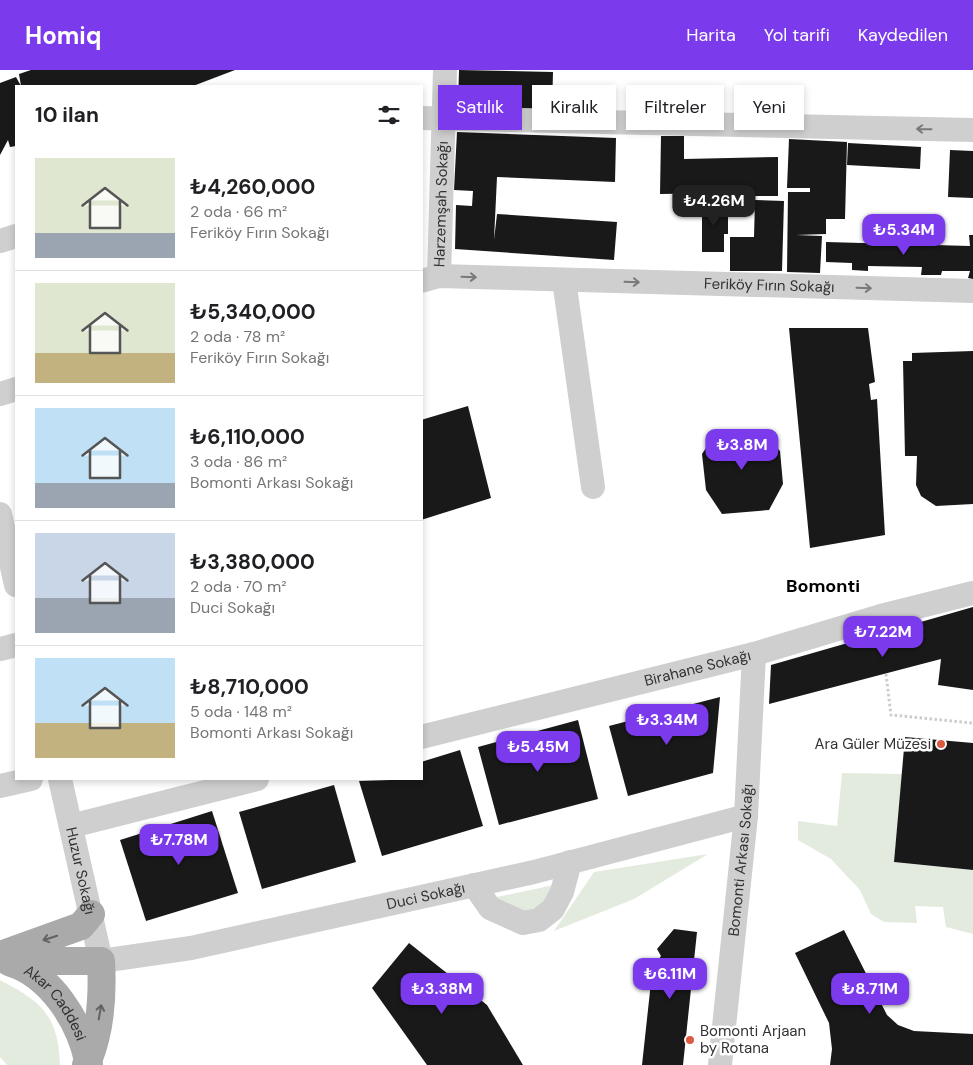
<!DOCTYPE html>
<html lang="tr">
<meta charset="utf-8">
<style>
:root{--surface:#fff;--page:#f6f6f6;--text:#202124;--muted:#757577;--line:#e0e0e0;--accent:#7c3aed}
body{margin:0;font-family:"DM Sans",sans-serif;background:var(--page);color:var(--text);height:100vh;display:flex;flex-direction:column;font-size:19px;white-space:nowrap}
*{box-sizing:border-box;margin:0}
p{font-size:16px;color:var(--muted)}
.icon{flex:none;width:28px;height:28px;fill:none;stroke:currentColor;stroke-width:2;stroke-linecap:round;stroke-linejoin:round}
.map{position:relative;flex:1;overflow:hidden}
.side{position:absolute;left:15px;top:15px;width:408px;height:695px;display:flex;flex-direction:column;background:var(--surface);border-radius:0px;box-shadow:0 2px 8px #0003}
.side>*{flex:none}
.top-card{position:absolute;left:438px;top:15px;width:460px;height:45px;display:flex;gap:10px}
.price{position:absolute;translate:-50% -42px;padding:0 11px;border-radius:10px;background:var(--accent);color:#fff;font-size:16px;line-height:32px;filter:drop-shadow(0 1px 2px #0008)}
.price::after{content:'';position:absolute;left:50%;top:30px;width:15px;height:11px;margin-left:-8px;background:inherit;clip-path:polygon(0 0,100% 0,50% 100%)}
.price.on{background:#222;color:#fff}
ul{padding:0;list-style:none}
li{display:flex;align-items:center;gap:15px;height:125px;padding:0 20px}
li+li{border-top:1px solid var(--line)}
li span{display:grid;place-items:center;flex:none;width:140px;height:100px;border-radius:0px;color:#555}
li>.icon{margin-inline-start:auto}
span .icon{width:60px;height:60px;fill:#fffc;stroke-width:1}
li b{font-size:21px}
h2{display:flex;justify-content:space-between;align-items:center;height:60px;padding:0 20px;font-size:21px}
.pill{padding:0 18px;border-radius:0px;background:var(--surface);box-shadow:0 2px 8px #0003;font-size:18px;line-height:45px}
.pill.on{background:var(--accent);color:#fff}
header{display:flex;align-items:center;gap:30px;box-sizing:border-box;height:70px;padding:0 25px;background:var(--accent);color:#fff}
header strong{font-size:24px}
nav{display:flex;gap:28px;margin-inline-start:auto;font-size:18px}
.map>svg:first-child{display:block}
.green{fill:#e3ebdf}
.building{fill:#191919}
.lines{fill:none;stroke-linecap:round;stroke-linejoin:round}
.path{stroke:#ccc;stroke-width:3;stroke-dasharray:2.5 2.5;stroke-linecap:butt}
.minor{stroke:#cfcfcf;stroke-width:24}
.major{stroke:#aaa;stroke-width:28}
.oneway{stroke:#797979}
.oneway2{stroke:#626262}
.poi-dot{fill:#dd5941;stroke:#fff;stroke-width:2}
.labels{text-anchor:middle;stroke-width:5;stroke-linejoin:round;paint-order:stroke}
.street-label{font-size:15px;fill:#323232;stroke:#fff}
.poi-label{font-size:15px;fill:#323232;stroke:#fff;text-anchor:end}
.quarter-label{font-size:18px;font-weight:bold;fill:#000;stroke:#fff}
</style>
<header>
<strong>Homiq</strong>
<nav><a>Harita</a><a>Yol tarifi</a><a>Kaydedilen</a></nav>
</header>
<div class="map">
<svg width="973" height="995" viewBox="0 0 973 995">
<rect width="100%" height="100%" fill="#fff"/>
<g class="green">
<polygon points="842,703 902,704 894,792 973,800 973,864 946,857 943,837 915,836 917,853 884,852 871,844 860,820 831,789 798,770 798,751 837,756"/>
<polygon points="708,784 634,829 554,861 594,802"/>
<polygon points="554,815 539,842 510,842 492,828"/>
<path d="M0 910C42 932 58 945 60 995H7L0 987Z"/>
</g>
<g class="building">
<polygon points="31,0 235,0 193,16 21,16 19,4"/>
<polygon points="459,0 553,2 552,39 458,37"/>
<polygon points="16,7 21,16 16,16 16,76 10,77 8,70 0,85 0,13"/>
<polygon points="457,62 616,68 615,112 497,107 494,170 497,144 617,152 614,190 455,179 456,135 472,136 473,121 454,120"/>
<polygon points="661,66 684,66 684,89 778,87 778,126 724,126 724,123 660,124"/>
<polygon points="789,69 847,72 845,149 826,149 826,164 796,165 822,166 820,203 787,202 788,122 810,122 810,118 787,118"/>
<polygon points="848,73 921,77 920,99 847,95"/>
<polygon points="950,80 973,81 973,128 948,127"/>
<polygon points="755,130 784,131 782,201 730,201 730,167 754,167"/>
<polygon points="702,134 728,135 728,164 724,164 724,182 702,182"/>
<polygon points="969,165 973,165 973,209 968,208 970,201 942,201 941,205 921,205 922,197 868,196 868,201 852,200 852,193 826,192 826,172 970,176"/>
<polygon points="789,258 868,258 875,312 869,314 871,330 877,329 885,465 810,478"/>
<polygon points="973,281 973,434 936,436 921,426 916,415 917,386 905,386 903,291 912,291 912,283"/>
<polygon points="468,336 491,428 421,450 421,350"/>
<polygon points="760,359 780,381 783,414 769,440 722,444 706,420 702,384 716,363"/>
<polygon points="973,537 973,620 938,615 941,589 769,634 771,595"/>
<polygon points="720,627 713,703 628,726 609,656"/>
<polygon points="578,650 598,729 499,755 478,677"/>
<polygon points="905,667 973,673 973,800 894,792"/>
<polygon points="460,680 483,756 382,786 359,711 421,709 421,692"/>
<polygon points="334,715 356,792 262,819 239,742"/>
<polygon points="212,741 238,823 146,851 120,770"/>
<polygon points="674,859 697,862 683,995 642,995 651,912 647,906 661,886 657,879"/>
<polygon points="844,860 887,945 898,955 914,961 973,964 973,995 830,995 832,979 829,953 795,883"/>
<polygon points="409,873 487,935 523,995 427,995 372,918"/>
</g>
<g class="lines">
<polyline class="path" points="886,604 891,645 973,653"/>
<g class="minor">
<polyline points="421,48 973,60"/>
<polyline points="0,171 16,166"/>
<path id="s1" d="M439 206 445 0"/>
<polyline points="564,210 593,417"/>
<path id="s2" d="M421 211 439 206 973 221"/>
<polyline points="0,324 16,319"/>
<polyline points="0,444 16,515"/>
<polyline points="0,579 16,575"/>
<path id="s3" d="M421 667 754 584 881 546 973 523"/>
<path id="s4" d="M60 709 101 891 191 878 534 802 746 746"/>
<polyline points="0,716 31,709"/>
<polyline points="71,756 257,709"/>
<polyline points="474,815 490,838 523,853 539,850 553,839 562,822 570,792"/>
<path id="s5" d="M720 995 746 746 754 584"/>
</g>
<g class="major">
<polyline points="3,884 81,856 91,844"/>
<path id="s6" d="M9 892C52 905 81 953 89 995"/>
<path d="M14 894 40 891H101C103 926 101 963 86 995"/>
</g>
</g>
<defs><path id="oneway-shaft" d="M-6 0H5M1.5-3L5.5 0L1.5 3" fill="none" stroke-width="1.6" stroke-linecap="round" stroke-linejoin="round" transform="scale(1.25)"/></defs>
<g class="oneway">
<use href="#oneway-shaft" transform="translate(924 59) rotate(-179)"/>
<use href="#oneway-shaft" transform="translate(469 207) rotate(2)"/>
<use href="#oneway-shaft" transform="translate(632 212) rotate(2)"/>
<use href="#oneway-shaft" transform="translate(864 218) rotate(2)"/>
</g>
<g class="oneway2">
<use href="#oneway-shaft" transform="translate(50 868) rotate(162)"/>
<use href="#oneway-shaft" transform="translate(100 942) rotate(-80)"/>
</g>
<g class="poi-dot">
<circle cx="941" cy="674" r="5"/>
<circle cx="690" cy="970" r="5"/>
</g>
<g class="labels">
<g class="street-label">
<text dy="5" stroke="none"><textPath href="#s1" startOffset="72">Harzemşah Sokağı</textPath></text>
<text dy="5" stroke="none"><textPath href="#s2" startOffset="349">Feriköy Fırın Sokağı</textPath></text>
<text dy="5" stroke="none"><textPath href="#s3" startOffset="285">Birahane Sokağı</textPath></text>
<text dy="5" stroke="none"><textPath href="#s5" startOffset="206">Bomonti Arkası Sokağı</textPath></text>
<text dy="5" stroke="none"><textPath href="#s4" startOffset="94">Huzur Sokağı</textPath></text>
<text dy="5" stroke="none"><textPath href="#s4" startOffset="518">Duci Sokağı</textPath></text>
<text dy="5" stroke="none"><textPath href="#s6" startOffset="64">Akar Caddesi</textPath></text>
</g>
<g class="poi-label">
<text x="931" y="679">Ara Güler Müzesi</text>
<text x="700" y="966" text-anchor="start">Bomonti Arjaan<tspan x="700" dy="17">by Rotana</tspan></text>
</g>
<g class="quarter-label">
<text x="823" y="522">Bomonti</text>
</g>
</g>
</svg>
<b class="price on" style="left:714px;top:157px">₺4.26M</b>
<b class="price" style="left:904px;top:186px">₺5.34M</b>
<b class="price" style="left:742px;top:401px">₺3.8M</b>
<b class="price" style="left:883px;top:588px">₺7.22M</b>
<b class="price" style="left:667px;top:676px">₺3.34M</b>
<b class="price" style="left:538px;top:703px">₺5.45M</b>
<b class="price" style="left:179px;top:796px">₺7.78M</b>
<b class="price" style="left:670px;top:930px">₺6.11M</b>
<b class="price" style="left:442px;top:945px">₺3.38M</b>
<b class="price" style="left:870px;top:945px">₺8.71M</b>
<div class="top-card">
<a class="pill on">Satılık</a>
<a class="pill">Kiralık</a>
<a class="pill">Filtreler</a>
<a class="pill">Yeni</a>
</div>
<section class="side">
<h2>10 ilan<svg class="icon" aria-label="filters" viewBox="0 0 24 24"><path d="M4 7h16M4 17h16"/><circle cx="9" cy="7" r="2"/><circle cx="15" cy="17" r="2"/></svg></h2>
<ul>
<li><span style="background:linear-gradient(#dfe7d0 75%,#9aa5b1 0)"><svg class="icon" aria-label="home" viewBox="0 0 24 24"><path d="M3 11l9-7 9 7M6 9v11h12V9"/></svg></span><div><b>₺4,260,000</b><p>2 oda · 66 m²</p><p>Feriköy Fırın Sokağı</p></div></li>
<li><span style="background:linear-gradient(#dfe7d0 70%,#c2b280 0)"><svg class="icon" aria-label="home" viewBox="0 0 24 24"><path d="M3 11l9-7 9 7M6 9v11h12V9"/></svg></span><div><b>₺5,340,000</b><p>2 oda · 78 m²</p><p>Feriköy Fırın Sokağı</p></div></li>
<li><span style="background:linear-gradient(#bfe0f5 75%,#9aa5b1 0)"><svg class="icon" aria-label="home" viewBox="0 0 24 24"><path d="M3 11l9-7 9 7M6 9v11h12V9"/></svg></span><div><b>₺6,110,000</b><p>3 oda · 86 m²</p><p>Bomonti Arkası Sokağı</p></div></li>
<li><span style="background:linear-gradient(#c9d6e8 65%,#9aa5b1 0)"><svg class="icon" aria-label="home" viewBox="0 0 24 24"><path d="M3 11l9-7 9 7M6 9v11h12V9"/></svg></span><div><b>₺3,380,000</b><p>2 oda · 70 m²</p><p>Duci Sokağı</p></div></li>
<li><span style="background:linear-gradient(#bfe0f5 65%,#c2b280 0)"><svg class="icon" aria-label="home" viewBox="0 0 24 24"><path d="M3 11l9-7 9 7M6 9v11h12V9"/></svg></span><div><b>₺8,710,000</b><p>5 oda · 148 m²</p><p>Bomonti Arkası Sokağı</p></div></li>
</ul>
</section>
</div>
